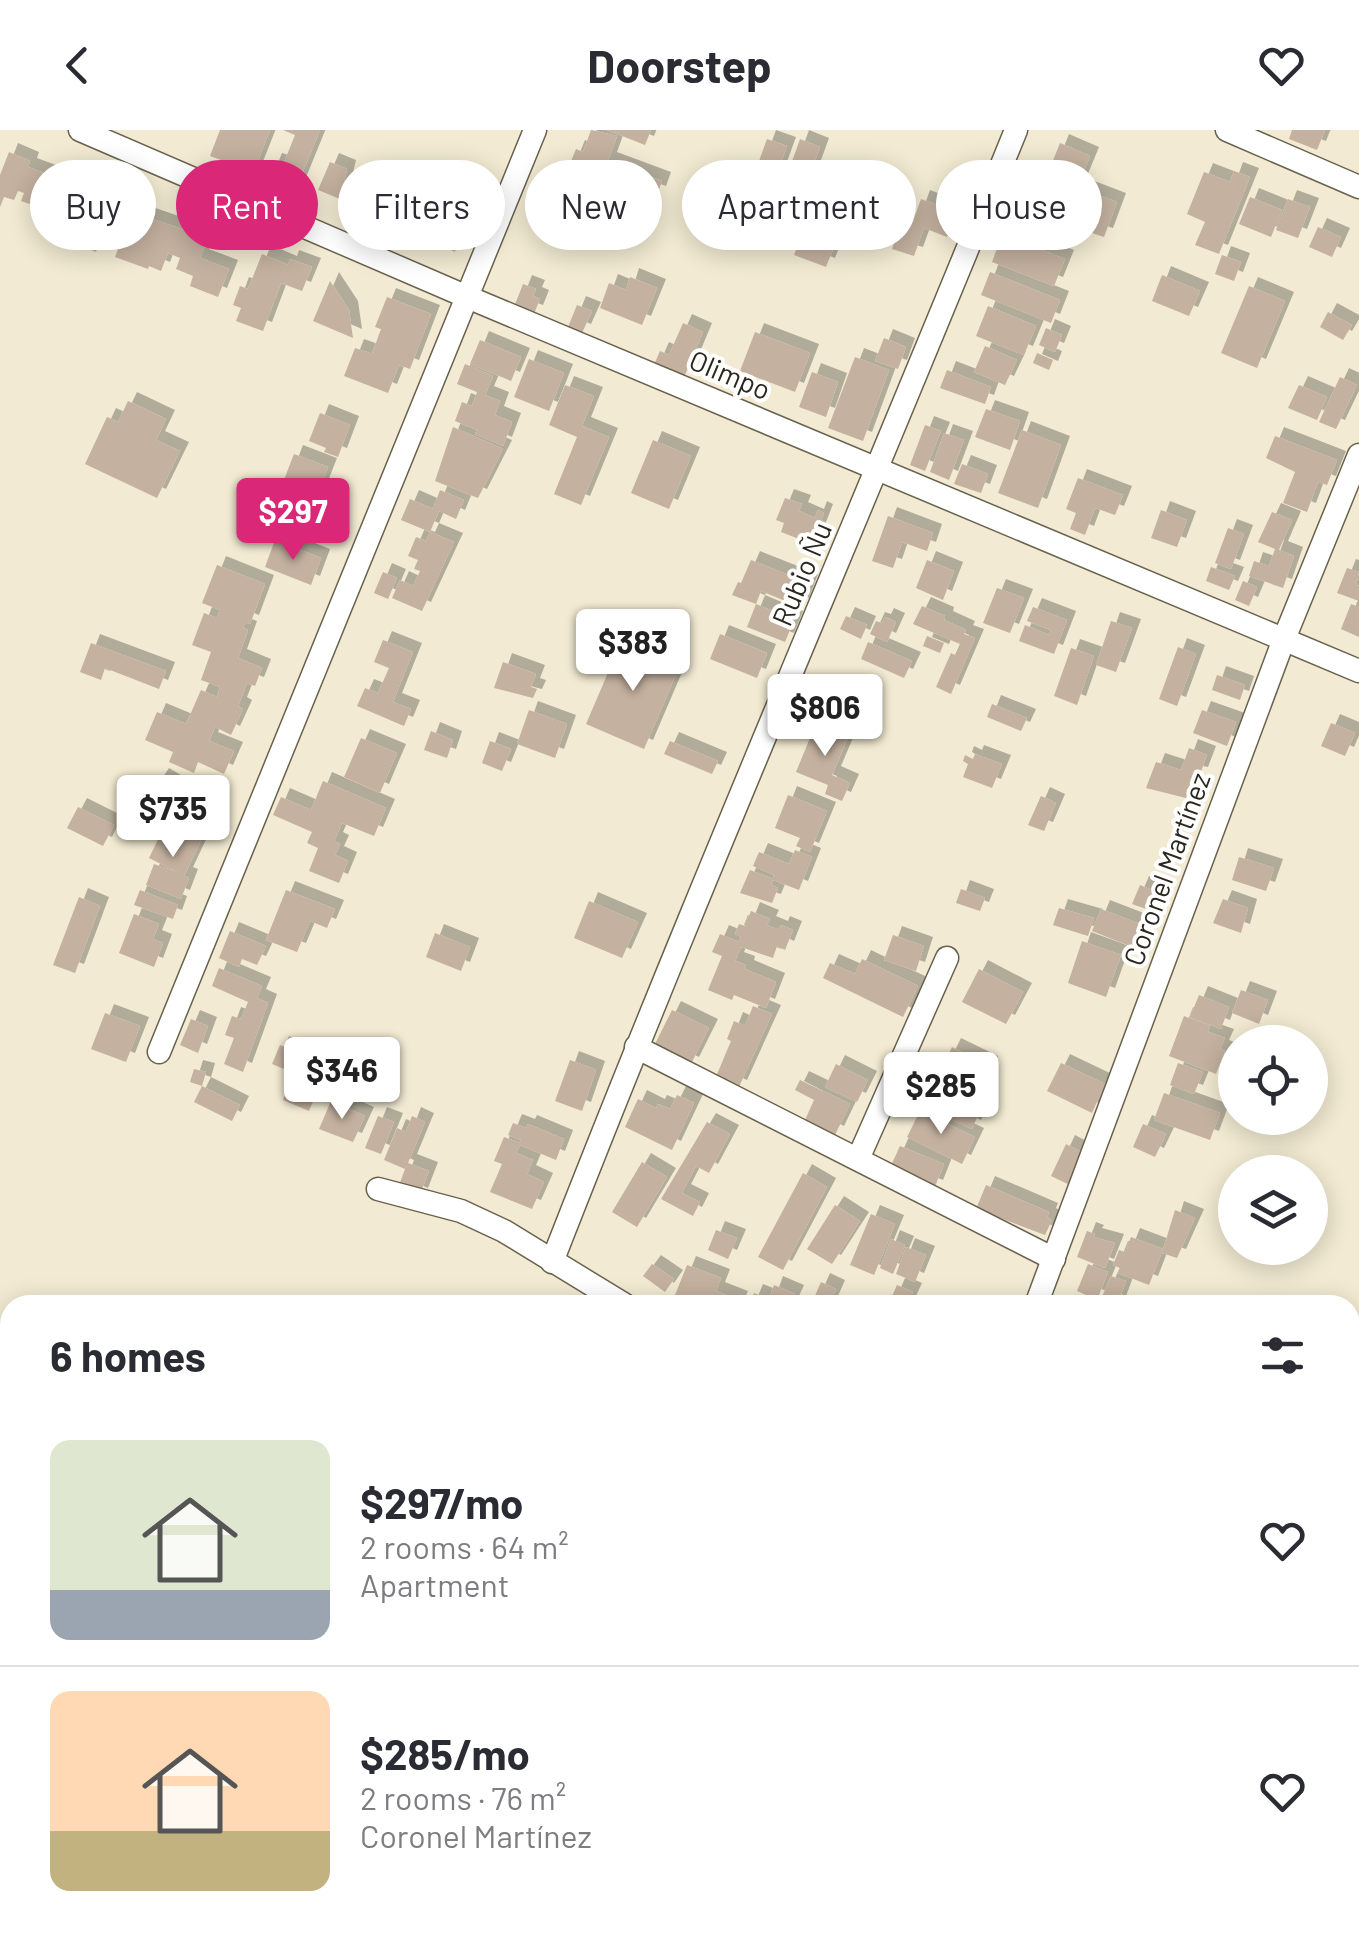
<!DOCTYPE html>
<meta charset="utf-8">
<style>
:root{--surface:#fff;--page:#f2f2f3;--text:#2b2b33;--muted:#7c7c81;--line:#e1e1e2;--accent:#db2777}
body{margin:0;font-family:Barlow,sans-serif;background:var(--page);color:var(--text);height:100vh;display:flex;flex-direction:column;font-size:38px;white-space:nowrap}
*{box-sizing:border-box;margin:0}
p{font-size:32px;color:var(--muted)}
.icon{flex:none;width:55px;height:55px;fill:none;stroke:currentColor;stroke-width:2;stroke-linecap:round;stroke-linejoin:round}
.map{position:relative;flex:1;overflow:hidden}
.sheet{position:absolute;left:0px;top:1165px;width:1360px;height:642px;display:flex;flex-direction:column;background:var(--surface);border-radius:30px 30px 0 0;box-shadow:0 5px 25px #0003}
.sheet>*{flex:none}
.top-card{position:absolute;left:30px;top:30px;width:1300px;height:90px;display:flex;gap:20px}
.controls{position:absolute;left:1218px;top:895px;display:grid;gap:20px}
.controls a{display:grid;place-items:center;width:110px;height:110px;border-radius:50%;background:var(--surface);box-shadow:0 5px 25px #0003;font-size:50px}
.price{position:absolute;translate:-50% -85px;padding:0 22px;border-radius:10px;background:#fff;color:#222;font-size:32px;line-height:65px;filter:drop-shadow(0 2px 5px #0008)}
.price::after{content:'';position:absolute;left:50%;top:60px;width:30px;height:22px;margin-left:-15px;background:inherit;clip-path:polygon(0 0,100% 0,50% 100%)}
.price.on{background:var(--accent);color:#fff}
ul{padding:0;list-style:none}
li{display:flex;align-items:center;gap:30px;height:250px;padding:0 50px}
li+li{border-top:2px solid var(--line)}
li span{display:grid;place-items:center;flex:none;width:280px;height:200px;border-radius:20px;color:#555}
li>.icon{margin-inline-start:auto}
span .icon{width:120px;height:120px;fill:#fffc;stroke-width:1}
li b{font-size:42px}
h2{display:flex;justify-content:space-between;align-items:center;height:120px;padding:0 50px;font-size:42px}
.pill{padding:0 35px;border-radius:45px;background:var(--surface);box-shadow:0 5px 25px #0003;font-size:35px;line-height:90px}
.pill.on{background:var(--accent);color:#fff}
header{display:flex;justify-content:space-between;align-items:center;height:130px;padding:0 50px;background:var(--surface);font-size:45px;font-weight:700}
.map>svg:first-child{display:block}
.building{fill:#c4b19f;filter:url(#shadow)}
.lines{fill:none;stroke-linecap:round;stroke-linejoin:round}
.service-casing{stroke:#68624d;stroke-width:14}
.minor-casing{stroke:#68624d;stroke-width:25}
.service{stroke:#fff;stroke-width:11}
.minor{stroke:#fff;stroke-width:22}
.labels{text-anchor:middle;stroke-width:8;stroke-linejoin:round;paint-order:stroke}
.street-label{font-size:28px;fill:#2a271e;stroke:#fff}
</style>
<header><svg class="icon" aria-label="back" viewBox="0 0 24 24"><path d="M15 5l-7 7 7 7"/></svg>Doorstep<svg class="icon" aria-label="heart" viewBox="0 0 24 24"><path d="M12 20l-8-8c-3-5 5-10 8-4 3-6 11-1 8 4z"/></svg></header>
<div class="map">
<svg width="1359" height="1806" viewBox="0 0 1359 1806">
<defs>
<filter id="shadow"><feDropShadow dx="9" dy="-9" stdDeviation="0" flood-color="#0004"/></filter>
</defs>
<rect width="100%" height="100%" fill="#f2ead2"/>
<g class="building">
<polygon points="220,0 270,0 253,43 244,39 241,47 218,37 221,30 210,26"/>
<polygon points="283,0 320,0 289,76 260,64 273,32 283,35 295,5"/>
<polygon points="591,0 617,6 608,31 662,51 657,65 640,59 636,70 625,66 622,74 595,65 598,58 565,46 576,19 583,22"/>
<polygon points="607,0 651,0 645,15"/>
<polygon points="1292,0 1325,0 1317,20 1289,9"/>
<polygon points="767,9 787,16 771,60 751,53"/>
<polygon points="800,9 820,17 800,72 780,65"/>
<polygon points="1060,13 1090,26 1078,55 1048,43"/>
<polygon points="9,22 30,31 28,37 71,53 62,83 58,81 54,93 37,87 41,78 21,71 24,63 18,61 14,70 4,67 0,77 0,45"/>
<polygon points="330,32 347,39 340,69 318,60"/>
<polygon points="437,40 480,58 469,85 426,67"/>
<polygon points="1033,40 1117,72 1104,107 1080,99 1084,89 1023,65"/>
<polygon points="100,41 124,50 96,122 73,113"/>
<polygon points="1234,41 1250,47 1219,124 1195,115 1205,92 1187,84 1204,42 1230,52"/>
<polygon points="563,55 594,66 585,90 554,78"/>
<polygon points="391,67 402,72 399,81 411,85 399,114 385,108 390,97 380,93"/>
<polygon points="1250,67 1282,80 1271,107 1239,94"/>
<polygon points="921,69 956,82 947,107 924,98 914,126 892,119 902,91 912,94"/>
<polygon points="1288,69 1310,77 1298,108 1276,100"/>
<polygon points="423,77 465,94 455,122 413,102"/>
<polygon points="1030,77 1062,90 1057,102 1025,89"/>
<polygon points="132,82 190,102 193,94 211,100 200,128 229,139 218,167 190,156 193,146 176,139 180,128 168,123 161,141 149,136 148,139 115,127"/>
<polygon points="809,86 841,99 826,137 794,125"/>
<polygon points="1318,97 1341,107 1332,127 1309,117"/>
<polygon points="1002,105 1065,129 1054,156 992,132"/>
<polygon points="262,124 288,135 290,129 312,137 302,161 281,153 263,201 236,191 241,178 233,175 240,156 248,159"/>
<polygon points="1222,125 1241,132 1234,151 1215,144"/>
<polygon points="990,142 1060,170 1051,193 981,165"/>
<polygon points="1162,145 1200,161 1189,186 1152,171"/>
<polygon points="630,147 657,158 642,195 600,178 609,153 626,160"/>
<polygon points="330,151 349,180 353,208 313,191"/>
<polygon points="523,154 536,159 533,166 540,169 534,184 514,177"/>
<polygon points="1249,156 1285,171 1257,238 1221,223"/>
<polygon points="387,167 431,184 410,239 399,235 388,263 344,246 355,218 372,224 381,199 375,197"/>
<polygon points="577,175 592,181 582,203 568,197"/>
<polygon points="988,176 1036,196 1024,225 976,206"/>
<polygon points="1328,182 1352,195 1343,210 1320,197"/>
<polygon points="683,193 703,202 683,250 653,237 660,221 669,225"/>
<polygon points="1046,198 1062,205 1055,222 1039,215"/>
<polygon points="755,202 810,223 795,262 740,241"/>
<polygon points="884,208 906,217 898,239 875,231"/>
<polygon points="480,210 521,227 511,251 470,234"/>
<polygon points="985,216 1017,230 1005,255 974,242"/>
<polygon points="1037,223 1053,230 1049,240 1033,233"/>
<polygon points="855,227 889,240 863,311 828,298"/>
<polygon points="529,229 564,243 549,281 514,267"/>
<polygon points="465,234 493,246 485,265 500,271 495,285 512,292 503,316 475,304 477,300 455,291 462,272 472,276 477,262 457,254"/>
<polygon points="947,240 991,257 985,274 940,258"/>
<polygon points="812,242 838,252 826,287 799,277"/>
<polygon points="1340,247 1357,255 1336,299 1319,292"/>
<polygon points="565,255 594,266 582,296 609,307 581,375 554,364 577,307 549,295"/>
<polygon points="1299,255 1327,267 1317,290 1288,278"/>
<polygon points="128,271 166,289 156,310 180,321 157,368 85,334 107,287 118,292"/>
<polygon points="986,279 1020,291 1010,320 975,307"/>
<polygon points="320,283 350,295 338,327 324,322 326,318 309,311"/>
<polygon points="925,295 941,301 925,341 910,335"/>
<polygon points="453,297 503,319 478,368 435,351"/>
<polygon points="1022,300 1061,315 1038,378 998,363"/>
<polygon points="944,303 964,310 949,350 930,342"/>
<polygon points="1275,306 1337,330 1327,355 1318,352 1307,382 1283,373 1295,342 1266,328"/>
<polygon points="653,310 691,326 669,379 631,363"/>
<polygon points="294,324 328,337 314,373 280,360"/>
<polygon points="962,334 988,344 981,363 954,354"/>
<polygon points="1078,348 1123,365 1115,385 1095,378 1085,405 1070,399 1076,383 1066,379"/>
<polygon points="440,360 464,370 456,389 439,381 430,402 401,390 410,369 433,379"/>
<polygon points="785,368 802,374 799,381 815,388 818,380 824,383 812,414 781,402 784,393 776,390"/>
<polygon points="1161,380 1187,390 1177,417 1151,408"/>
<polygon points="1272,382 1292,390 1279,420 1294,426 1283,458 1249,446 1254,431 1269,436 1275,419 1258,412"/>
<polygon points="888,386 933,403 927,421 902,412 893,438 872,431"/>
<polygon points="1228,398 1244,404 1231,439 1215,433"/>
<polygon points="430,402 454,412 422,481 392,468 400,450 413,456 420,441 414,439 418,430 408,426 416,407 426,411"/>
<polygon points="275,410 321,428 311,455 265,437"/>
<polygon points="751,430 809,453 800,477 761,461 756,474 732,465 738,452 741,453"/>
<polygon points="927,430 954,441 943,470 916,458"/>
<polygon points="217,435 265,454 250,494 245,492 243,498 248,500 238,528 262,538 255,556 247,553 238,576 243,579 231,605 215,597 209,611 234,621 224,644 198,632 194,643 169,632 173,622 145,610 157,582 186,594 201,560 217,567 220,557 201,550 211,522 192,515 204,483 217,488 220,480 202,473"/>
<polygon points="1211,437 1235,446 1229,460 1206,451"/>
<polygon points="1347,438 1359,442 1356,455 1359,456 1359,471 1337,463"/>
<polygon points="383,442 397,448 388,469 374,463"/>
<polygon points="1243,451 1257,457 1249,476 1235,470"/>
<polygon points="997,458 1024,468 1010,503 983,493"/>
<polygon points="756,474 794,490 785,512 747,497"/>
<polygon points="1351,474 1359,477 1359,507 1341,499"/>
<polygon points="922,476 945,486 944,490 966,500 964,504 975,508 951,564 936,557 951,523 955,525 960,514 913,494"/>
<polygon points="1033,477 1067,490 1054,524 1019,511 1025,495 1049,505 1051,500 1027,491"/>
<polygon points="846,486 867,495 861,509 840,499"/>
<polygon points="885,487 896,492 887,512 870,504 876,491 882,493"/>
<polygon points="1111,491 1132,498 1116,542 1096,535"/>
<polygon points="720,504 767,523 757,548 710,529"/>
<polygon points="927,506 944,513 940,523 923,516"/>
<polygon points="383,510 413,522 393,572 411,579 404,596 357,576 365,558 378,563 389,538 374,532"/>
<polygon points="622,510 680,535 644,619 586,594"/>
<polygon points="868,512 912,531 904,548 861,529"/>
<polygon points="91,513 166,541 159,559 105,538 101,550 80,542"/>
<polygon points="1178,517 1196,524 1177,576 1159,569"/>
<polygon points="1071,518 1094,526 1077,575 1054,566"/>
<polygon points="503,532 536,544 531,557 537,559 533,568 494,558"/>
<polygon points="1217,545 1245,555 1240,570 1212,560"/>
<polygon points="992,574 1027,588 1021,601 987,587"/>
<polygon points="529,580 567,594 555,628 517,614"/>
<polygon points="1202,580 1236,592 1227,616 1193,603"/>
<polygon points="817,591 849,605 832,645 850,653 842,671 825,664 828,655 796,642"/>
<polygon points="1331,593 1355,603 1345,626 1321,616"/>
<polygon points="431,601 453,610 447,628 424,620"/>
<polygon points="361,608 397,623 380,663 344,647"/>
<polygon points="490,611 511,619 502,641 482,633"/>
<polygon points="670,611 718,631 712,644 664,624"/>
<polygon points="1189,618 1207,625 1199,646 1194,645 1186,668 1146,658 1156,632 1181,640"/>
<polygon points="975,624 1002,634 992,658 963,647 968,634 963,631 965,625 973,629"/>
<polygon points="160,647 213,678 201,698 179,686 175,692 133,668 138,659 155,669 160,659 154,656"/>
<polygon points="323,651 386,678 374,706 342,693 334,711 340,714 335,725 348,731 339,753 309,741 318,718 307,713 312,702 273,685 281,667 311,680"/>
<polygon points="788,665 827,681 810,722 796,716 800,708 775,698"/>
<polygon points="1041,666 1056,673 1044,701 1028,695"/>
<polygon points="78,677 114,695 103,716 67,698"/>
<polygon points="167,691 202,708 184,746 189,748 181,769 146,755 154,734 179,743 149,728"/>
<polygon points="795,720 812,727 799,760 773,750 771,755 778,758 772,773 740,763 750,740 773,749 774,745 753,736 759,722 789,734"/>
<polygon points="1239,727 1274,738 1266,761 1232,750"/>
<polygon points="1140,755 1159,763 1152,781 1132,774"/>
<polygon points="961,759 985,768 980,781 956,773"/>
<polygon points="140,760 178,775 173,789 134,775"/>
<polygon points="286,760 335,779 327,798 310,791 297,822 266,810"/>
<polygon points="79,767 100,776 75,843 53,835"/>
<polygon points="1223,769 1248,778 1241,803 1213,793"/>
<polygon points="589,771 638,792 622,828 574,808"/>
<polygon points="1059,778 1094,788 1088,806 1053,795"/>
<polygon points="1101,779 1145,796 1137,819 1092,801"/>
<polygon points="751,781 770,789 767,795 779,800 781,795 793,800 785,820 777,816 773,828 741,817 735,831 746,835 745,839 776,852 766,878 734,865 732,870 708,860 722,826 712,822 720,804 739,812 741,807 735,804 739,794 745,796"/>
<polygon points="134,784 159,794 153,809 163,813 154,837 119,823"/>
<polygon points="230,801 266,816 257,835 242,829 239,837 219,828"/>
<polygon points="435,803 470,817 461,841 426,827"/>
<polygon points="893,805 924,816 916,841 884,830"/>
<polygon points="1082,811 1121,825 1106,867 1068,853"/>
<polygon points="862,829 918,856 903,887 823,848 830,833 855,844"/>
<polygon points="219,838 262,856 257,868 268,873 243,942 224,934 234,908 225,905 232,886 241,889 248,872 212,856"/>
<polygon points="979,839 1023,862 1006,894 962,872"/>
<polygon points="1241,860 1268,870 1259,894 1232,883"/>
<polygon points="1199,865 1229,877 1221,899 1190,887"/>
<polygon points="753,876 772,884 738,959 715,949 731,911 727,909 734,891 745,896"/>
<polygon points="672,880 709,898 690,936 653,918"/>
<polygon points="105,883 140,896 126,932 91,919"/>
<polygon points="1184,886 1210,896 1208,902 1225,908 1220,919 1225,921 1216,944 1169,926"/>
<polygon points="191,889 208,896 198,923 180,915"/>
<polygon points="280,915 292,920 284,939 272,934"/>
<polygon points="952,917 989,935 976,961 939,943"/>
<polygon points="570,930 596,940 582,981 555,971"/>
<polygon points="1061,933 1105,954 1092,983 1047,961"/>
<polygon points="1178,933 1203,942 1194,964 1170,955"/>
<polygon points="836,934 868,950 857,972 825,957"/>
<polygon points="194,939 206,942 202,956 240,975 232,991 194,972 202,956 190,952"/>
<polygon points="936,947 985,969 972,999 923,977"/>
<polygon points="291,949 318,960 309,981 283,970"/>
<polygon points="800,950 850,974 835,1005 805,990 814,970 795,960"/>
<polygon points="1164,963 1220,983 1210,1010 1154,990"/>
<polygon points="677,965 694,973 672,1020 625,997 638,969 656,978 658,974 670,979"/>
<polygon points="331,971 365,986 353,1012 319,999"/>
<polygon points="920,981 975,1007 962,1034 907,1007"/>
<polygon points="378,986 394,992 381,1024 365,1018"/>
<polygon points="412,986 425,992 408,1033 429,1041 419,1067 398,1058 405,1039 384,1030 397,998 406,1002"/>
<polygon points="707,992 730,1004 709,1043 696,1036 682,1063 700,1072 693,1086 661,1069"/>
<polygon points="513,993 526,998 528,994 564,1009 556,1030 520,1015 516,1023 533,1030 527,1044 544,1052 532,1079 490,1062 502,1034 494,1031 504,1007 520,1013 521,1010 508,1005"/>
<polygon points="1143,994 1166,1004 1155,1027 1133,1017"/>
<polygon points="1066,1014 1085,1024 1070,1055 1051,1046"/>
<polygon points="900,1016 944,1034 934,1059 889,1040"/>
<polygon points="642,1032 667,1047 637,1097 612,1082"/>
<polygon points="803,1043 827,1057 783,1140 758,1127"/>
<polygon points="986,1055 1049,1082 1047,1087 1052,1090 1045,1105 976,1079"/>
<polygon points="835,1075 860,1091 832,1134 807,1119"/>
<polygon points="1175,1080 1195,1088 1177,1128 1162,1123"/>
<polygon points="871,1084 895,1094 874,1145 850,1135"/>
<polygon points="716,1100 737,1108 728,1129 708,1120"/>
<polygon points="1087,1101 1095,1104 1093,1107 1115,1113 1105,1138 1077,1127"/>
<polygon points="1131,1107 1163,1119 1149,1155 1118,1143 1120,1138 1113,1135 1119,1120 1125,1122"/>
<polygon points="891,1109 905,1115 893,1144 880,1138"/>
<polygon points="906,1117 926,1125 915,1152 896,1144"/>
<polygon points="652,1134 674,1149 665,1162 643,1146"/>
<polygon points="1088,1134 1108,1142 1097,1170 1077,1161"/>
<polygon points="687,1135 721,1148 716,1161 739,1170 737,1175 671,1175"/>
<polygon points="1111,1146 1126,1151 1117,1175 1101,1169"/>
<polygon points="821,1152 836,1159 829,1175 811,1175"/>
<polygon points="774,1155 795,1164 790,1175 749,1175 754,1163 769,1169"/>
<polygon points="897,1155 913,1162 907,1175 888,1175"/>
<polygon points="80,1798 92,1798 98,1802 102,1798 108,1798 116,1804 73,1806"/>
<polygon points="359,1798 415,1798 422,1803 420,1806 352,1806"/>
<polygon points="1254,1798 1267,1798 1279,1806 1248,1806"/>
</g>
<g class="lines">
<defs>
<polyline id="service" points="545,1806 551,1798"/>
<g id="minor">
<polyline points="80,0 465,166 1359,541"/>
<polyline points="1227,0 1359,57"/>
<polyline points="636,917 1054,1129"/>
<polyline points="159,922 535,0"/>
<polyline points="858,1029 947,828"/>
<polyline points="378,1059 461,1081 504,1101 625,1175"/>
<path d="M552 1132C700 752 863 378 1016 0"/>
<polyline points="1036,1175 1284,509 1359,325"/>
<polyline points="1350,1517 1359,1522"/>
<polyline points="1350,1603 1359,1591"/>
<polyline points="201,1798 211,1806"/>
<polyline points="933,1806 939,1798"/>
<polyline points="1202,1806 1208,1798"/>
</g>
</defs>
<use href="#service" class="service-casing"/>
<use href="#minor" class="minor-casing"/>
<use href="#service" class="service"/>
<use href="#minor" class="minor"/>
</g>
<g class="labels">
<g class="street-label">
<text transform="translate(730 245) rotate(23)" y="10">Olimpo</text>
<text transform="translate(802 444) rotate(-67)" y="10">Rubio Ñu</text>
<text transform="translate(1167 739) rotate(-70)" y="10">Coronel Martínez</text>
</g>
</g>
</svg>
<div class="controls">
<a><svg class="icon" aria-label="locate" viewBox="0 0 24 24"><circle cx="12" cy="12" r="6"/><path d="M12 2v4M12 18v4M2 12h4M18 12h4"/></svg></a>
<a><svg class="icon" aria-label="layers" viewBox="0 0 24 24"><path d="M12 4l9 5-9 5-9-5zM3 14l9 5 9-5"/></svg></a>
</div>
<b class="price on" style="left:293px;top:433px">$297</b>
<b class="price" style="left:633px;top:564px">$383</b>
<b class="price" style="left:825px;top:629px">$806</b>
<b class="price" style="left:173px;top:730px">$735</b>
<b class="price" style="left:342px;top:992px">$346</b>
<b class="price" style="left:941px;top:1007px">$285</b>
<div class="top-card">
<a class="pill">Buy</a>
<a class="pill on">Rent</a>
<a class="pill">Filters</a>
<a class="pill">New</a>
<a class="pill">Apartment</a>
<a class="pill">House</a>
</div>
<section class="sheet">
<h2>6 homes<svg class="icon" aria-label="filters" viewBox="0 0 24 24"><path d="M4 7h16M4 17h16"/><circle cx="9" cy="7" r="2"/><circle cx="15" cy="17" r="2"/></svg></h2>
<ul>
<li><span style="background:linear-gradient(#dfe7d0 75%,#9aa5b1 0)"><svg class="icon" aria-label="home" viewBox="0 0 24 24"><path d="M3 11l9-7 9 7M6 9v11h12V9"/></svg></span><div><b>$297/mo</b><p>2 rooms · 64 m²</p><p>Apartment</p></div><svg class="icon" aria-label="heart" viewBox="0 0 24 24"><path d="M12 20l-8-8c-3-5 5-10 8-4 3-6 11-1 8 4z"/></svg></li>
<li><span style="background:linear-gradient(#ffd9b3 70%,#c2b280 0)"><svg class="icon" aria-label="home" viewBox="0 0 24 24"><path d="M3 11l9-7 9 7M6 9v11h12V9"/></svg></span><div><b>$285/mo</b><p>2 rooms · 76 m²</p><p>Coronel Martínez</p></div><svg class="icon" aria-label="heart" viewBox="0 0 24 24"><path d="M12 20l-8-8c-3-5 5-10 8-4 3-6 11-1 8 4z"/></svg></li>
</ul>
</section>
</div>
